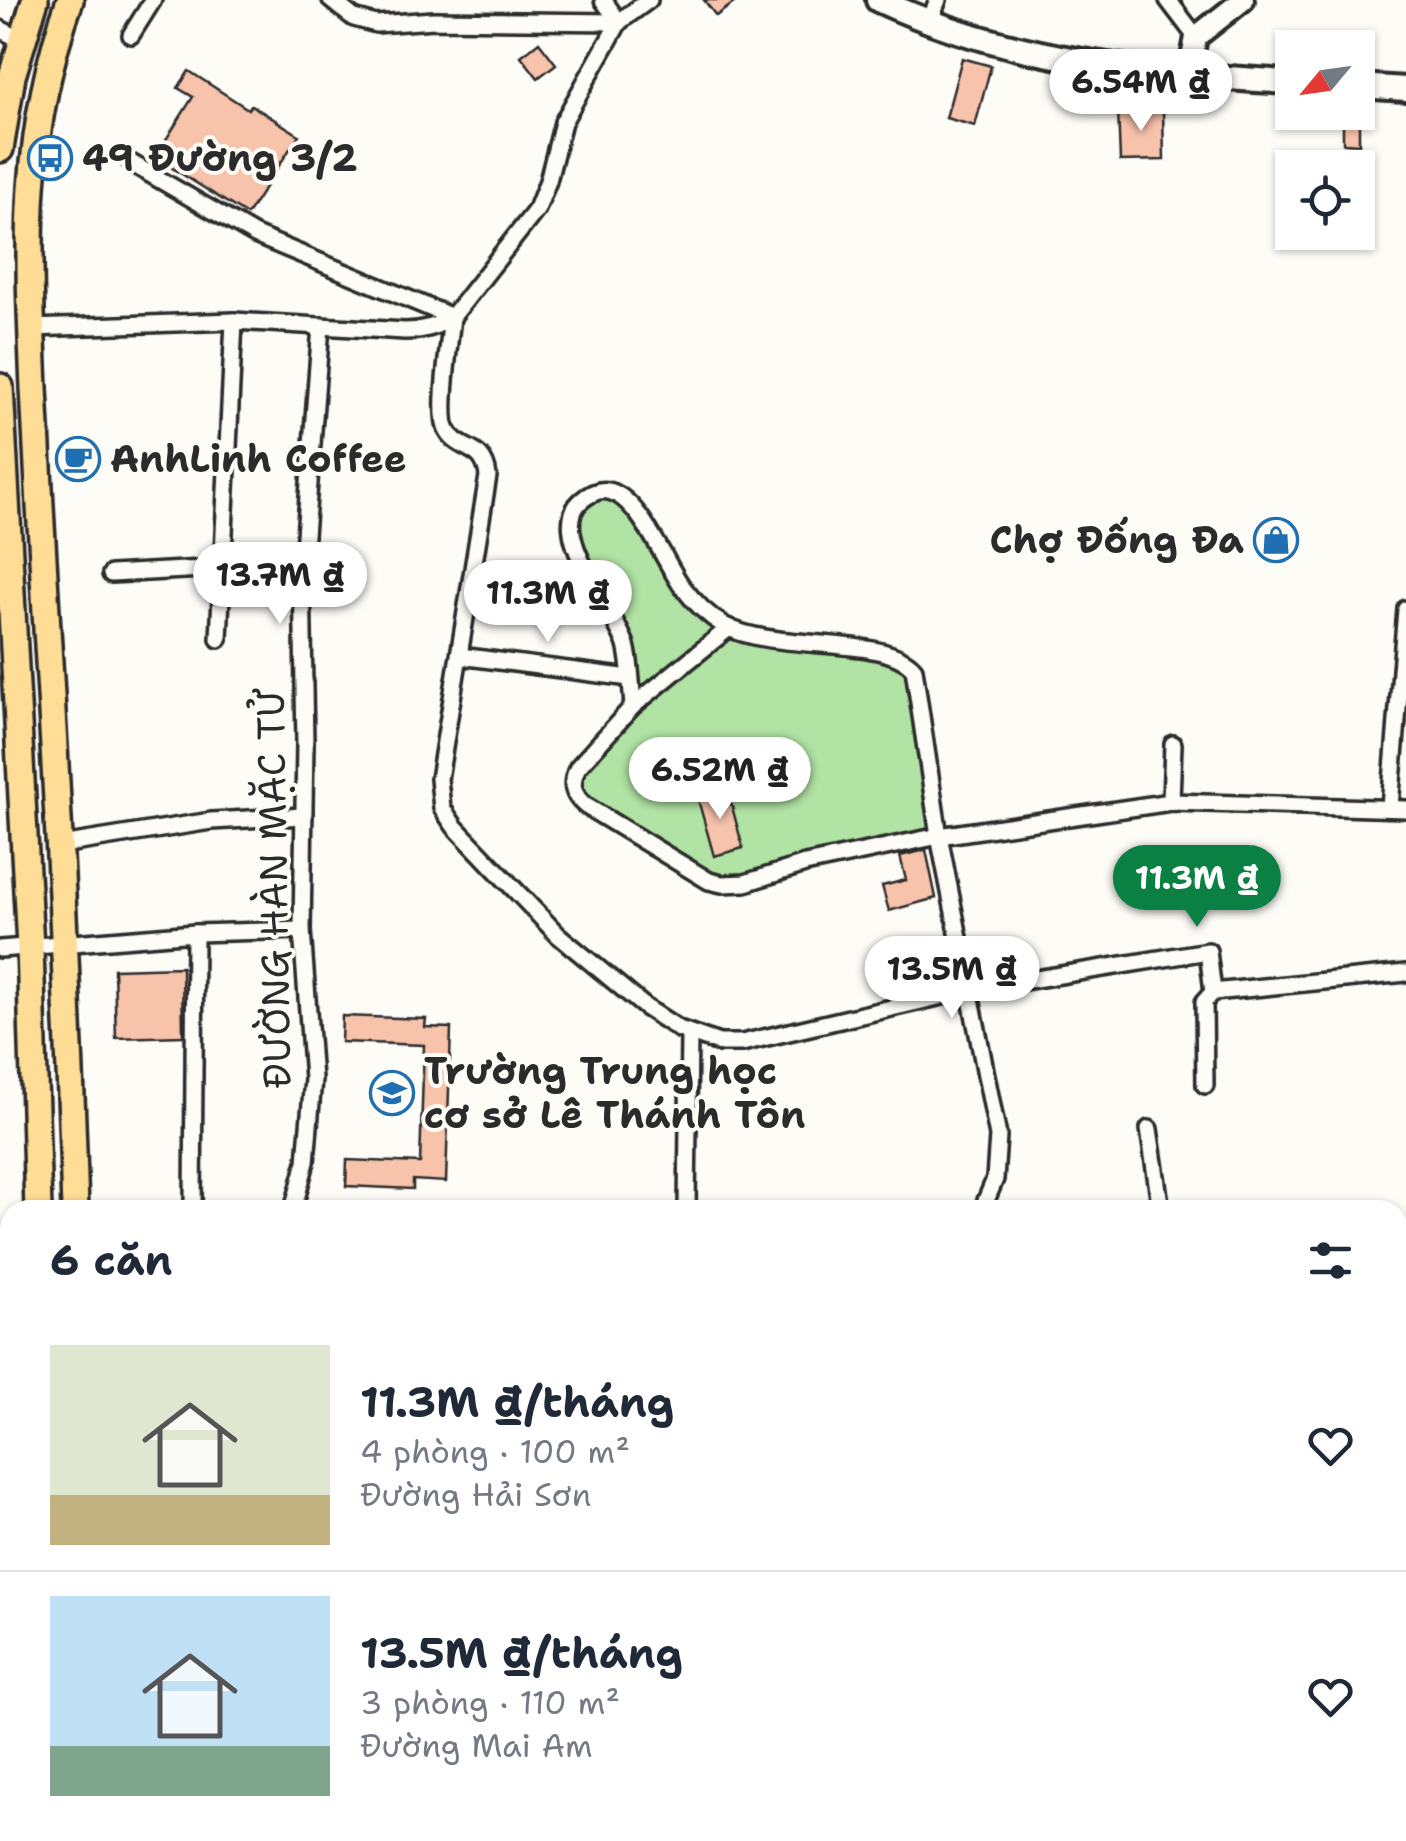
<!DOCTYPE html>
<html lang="vi">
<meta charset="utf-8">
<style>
:root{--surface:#fff;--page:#f2f2f3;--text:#1f2937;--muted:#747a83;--line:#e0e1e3;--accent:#0b8043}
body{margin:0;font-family:"Shantell Sans",sans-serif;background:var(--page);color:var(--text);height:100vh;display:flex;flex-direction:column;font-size:38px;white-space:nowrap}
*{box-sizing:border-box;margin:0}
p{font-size:32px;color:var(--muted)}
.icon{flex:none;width:55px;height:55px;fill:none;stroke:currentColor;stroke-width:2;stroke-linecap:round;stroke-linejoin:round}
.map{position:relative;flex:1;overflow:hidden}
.sheet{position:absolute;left:0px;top:1200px;width:1408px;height:642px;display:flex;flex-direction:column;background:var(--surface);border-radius:30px 30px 0 0;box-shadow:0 2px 8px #0004}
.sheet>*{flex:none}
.needle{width:65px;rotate:241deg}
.fabs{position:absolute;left:1275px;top:30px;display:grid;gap:20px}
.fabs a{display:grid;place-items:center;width:100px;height:100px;border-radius:0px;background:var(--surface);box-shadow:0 2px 8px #0004;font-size:50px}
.price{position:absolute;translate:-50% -85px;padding:0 22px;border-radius:35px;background:#fff;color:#222;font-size:32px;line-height:65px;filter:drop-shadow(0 2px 5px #0008)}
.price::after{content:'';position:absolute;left:50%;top:60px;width:30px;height:22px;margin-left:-15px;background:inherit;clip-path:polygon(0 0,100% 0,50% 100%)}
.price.current{background:var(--accent);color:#fff}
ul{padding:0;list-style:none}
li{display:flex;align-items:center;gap:30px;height:250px;padding:0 50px}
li+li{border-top:2px solid var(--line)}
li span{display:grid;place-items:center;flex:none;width:280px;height:200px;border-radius:0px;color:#555}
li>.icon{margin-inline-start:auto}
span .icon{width:120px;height:120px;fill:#fffc;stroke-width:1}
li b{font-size:42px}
h2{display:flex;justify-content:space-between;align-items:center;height:120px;padding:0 50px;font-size:42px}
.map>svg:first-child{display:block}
.green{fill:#b1e3a4;stroke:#6e8768;stroke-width:2.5}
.building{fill:#f8c3ab;stroke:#2b2b2b;stroke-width:2.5}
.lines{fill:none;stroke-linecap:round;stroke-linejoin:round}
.minor-casing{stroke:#2b2b2b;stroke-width:22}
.tertiary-casing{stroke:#2b2b2b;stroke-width:28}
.secondary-casing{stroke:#2b2b2b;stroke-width:30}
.primary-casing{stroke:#2b2b2b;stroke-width:32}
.minor{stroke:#fdfcf7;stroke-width:15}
.tertiary{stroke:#fdfcf7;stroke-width:20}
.secondary{stroke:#fdfcf7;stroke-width:22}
.primary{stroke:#ffdd96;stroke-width:25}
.labels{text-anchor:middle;stroke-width:8;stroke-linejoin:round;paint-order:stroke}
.poi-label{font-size:38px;font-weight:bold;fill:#2b2b2b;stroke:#fdfcf7;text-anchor:start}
.street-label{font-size:38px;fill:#2b2b2b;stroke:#fdfcf7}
</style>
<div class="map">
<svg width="1406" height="1841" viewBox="0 0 1406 1841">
<rect width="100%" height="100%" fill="#fdfcf7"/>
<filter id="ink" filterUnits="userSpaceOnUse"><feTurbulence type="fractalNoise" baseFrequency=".01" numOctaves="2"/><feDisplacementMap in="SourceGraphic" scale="20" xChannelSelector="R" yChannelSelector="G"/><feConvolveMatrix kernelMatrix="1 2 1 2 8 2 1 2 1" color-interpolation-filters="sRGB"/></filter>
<g filter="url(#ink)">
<g class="green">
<polygon points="612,491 698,605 729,628 880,650 917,677 939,836 745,883 709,881 574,794 573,777 633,705 620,630 577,550 575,507"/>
<rect x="0" y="1380" width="10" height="63"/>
</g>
<g class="building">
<polygon points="704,0 738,0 716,16"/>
<polygon points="539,42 556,64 538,78 521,56"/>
<polygon points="962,58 991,66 975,126 946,118"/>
<polygon points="189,71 248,109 251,105 299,135 247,215 155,157 193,97 178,88"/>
<polygon points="1163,108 1164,160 1120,161 1118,109"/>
<polygon points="1343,112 1359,112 1359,144 1343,143"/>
<polygon points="727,788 743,848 714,856 697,796"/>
<polygon points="926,850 936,898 889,911 882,886 906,880 900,856"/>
<polygon points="182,967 183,1036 116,1038 114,969"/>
<polygon points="342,1016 426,1019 425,1027 451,1028 446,1182 413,1180 413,1189 346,1186 347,1160 420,1163 424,1045 341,1042"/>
</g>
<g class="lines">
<defs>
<g id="minor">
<polyline points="331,0 354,18 376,24 434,20 619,22"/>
<polyline points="603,0 619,22"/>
<polyline points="1168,0 1196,37"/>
<polyline points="930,20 938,0"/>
<polyline points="0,29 21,40"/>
<polyline points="131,35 153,0"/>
<path d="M131 163 255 235 452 317C450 339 438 413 447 430 459 453 484 443 488 476L439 779 442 808 455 827 558 935 645 1007 679 1029 719 1043H742L968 990 1208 951 1213 992 1406 973"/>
<path d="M31 328 234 321 405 331C423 331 437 327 452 317L537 209 548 181 563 122 619 22 649 0"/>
<polyline points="111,574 222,568"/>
<path d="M729 628 633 706 578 767C570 783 572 795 586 806L709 881 722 884 745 883 805 864 939 836 1171 802 1406 809"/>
<polyline points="219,639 234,321"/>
<polyline points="460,656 630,678"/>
<path d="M633 706C631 686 631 664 626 645 616 612 546 532 581 501 588 495 598 489 608 491 638 496 664 561 681 585 693 601 708 616 725 626 776 653 885 634 914 669L939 836 998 1136 995 1179 982 1210"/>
<polyline points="1171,802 1173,744"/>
<polyline points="1390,807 1406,609"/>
<polyline points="61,845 211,821 304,816"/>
<polyline points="0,949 195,933 302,930"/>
<polyline points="1205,1085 1204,1002 1213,992"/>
<polyline points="1149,1129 1161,1210"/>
<polyline points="193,1210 195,933"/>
<polyline points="293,1210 306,1162 313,1079 302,930 305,743 302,575 321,326"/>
<polyline points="687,1210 689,1034"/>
<polyline points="1398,1276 1406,1276"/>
<polyline points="1398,1351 1406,1349"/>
<polyline points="0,1365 10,1365"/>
<polyline points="1398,1421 1406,1420"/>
<polyline points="0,1471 10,1470"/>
<polyline points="1398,1554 1406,1553"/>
<polyline points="0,1741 10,1735"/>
<polyline points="1398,1759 1406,1755"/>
<polyline points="405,1832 405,1841"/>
<polyline points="180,1841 181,1832"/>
</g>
<polyline id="tertiary" points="1189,74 1196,37 1243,0"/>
<g id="secondary">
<path d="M878 0C1007 60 1152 75 1292 82"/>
<polyline points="1358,86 1406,89"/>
</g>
<g id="primary">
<path d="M70 0C22 134 28 248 34 388 38 468 42 549 47 629 59 823 69 1016 75 1210"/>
<polyline points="0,149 12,76 35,0"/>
<polyline points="0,387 30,947 38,1210"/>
<polyline points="1398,1808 1406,1808"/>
<polyline points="97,1832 98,1841"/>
<polyline points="45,1841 46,1832"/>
<polyline points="981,1841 1088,1832"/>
</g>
</defs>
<use href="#minor" class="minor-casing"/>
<use href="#tertiary" class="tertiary-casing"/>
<use href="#secondary" class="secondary-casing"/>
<use href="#primary" class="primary-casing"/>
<use href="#minor" class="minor"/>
<use href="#tertiary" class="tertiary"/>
<use href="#secondary" class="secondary"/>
<use href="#primary" class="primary"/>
</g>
</g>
<defs>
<symbol id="bus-ring" viewBox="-11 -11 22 22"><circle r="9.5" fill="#fdfcf7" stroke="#1f6fb2" stroke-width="1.5"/><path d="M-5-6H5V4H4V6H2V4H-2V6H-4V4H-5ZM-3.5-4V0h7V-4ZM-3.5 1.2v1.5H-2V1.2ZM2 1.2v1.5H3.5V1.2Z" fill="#1f6fb2"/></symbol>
<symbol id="cafe-ring" viewBox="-11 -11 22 22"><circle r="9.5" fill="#fdfcf7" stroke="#1f6fb2" stroke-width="1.5"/><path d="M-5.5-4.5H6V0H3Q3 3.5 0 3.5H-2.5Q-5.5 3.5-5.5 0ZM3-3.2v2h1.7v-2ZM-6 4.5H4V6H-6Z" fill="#1f6fb2"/></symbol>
<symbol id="shop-ring" viewBox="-11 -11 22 22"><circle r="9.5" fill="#fdfcf7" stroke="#1f6fb2" stroke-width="1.5"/><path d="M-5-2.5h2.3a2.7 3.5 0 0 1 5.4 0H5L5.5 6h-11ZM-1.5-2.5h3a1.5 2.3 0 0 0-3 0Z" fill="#1f6fb2"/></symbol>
<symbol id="school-ring" viewBox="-11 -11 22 22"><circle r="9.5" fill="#fdfcf7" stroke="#1f6fb2" stroke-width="1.5"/><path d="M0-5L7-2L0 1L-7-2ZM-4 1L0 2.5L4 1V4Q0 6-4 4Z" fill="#1f6fb2"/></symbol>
</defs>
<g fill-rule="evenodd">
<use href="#bus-ring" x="25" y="133" width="50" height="50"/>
<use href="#cafe-ring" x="53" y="434" width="50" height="50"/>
<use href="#shop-ring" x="1251" y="515" width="50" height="50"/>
<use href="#school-ring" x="367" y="1068" width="50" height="50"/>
</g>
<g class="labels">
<g class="poi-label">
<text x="82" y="171">49 Đường 3/2</text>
<text x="110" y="472">AnhLinh Coffee</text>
<text x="1244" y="553" text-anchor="end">Chợ Đống Đa</text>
<text x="424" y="1084">Trường Trung học<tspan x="424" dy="44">cơ sở Lê Thánh Tôn</tspan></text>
</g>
<g class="street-label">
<text transform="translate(274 889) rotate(-91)" y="13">ĐƯỜNG HÀN MẶC TỬ</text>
</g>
</g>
</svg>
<div class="fabs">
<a><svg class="needle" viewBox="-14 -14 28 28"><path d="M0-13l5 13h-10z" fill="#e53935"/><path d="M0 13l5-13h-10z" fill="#747a83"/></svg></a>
<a><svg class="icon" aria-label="locate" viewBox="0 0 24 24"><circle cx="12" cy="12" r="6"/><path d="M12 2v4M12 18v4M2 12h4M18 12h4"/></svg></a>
</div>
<b class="price" style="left:1141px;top:134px">6.54M ₫</b>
<b class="price" style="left:280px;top:627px">13.7M ₫</b>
<b class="price" style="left:548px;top:645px">11.3M ₫</b>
<b class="price" style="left:720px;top:822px">6.52M ₫</b>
<b class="price current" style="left:1197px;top:930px">11.3M ₫</b>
<b class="price" style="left:952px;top:1021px">13.5M ₫</b>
<section class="sheet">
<h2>6 căn<svg class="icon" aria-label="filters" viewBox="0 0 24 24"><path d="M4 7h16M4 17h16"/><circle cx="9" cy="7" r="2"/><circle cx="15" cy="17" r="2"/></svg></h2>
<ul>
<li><span style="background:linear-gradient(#dfe7d0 75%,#c2b280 0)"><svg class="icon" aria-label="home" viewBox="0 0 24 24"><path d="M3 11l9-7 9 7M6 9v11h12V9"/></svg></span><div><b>11.3M ₫/tháng</b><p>4 phòng · 100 m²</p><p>Đường Hải Sơn</p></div><svg class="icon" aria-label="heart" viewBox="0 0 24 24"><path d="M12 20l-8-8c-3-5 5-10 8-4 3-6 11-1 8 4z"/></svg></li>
<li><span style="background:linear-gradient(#bfe0f5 75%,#7fa58c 0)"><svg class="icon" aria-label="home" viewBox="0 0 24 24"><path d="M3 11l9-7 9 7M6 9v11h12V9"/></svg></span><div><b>13.5M ₫/tháng</b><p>3 phòng · 110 m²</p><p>Đường Mai Am</p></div><svg class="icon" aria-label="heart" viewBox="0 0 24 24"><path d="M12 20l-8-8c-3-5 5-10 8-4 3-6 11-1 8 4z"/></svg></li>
</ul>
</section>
</div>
